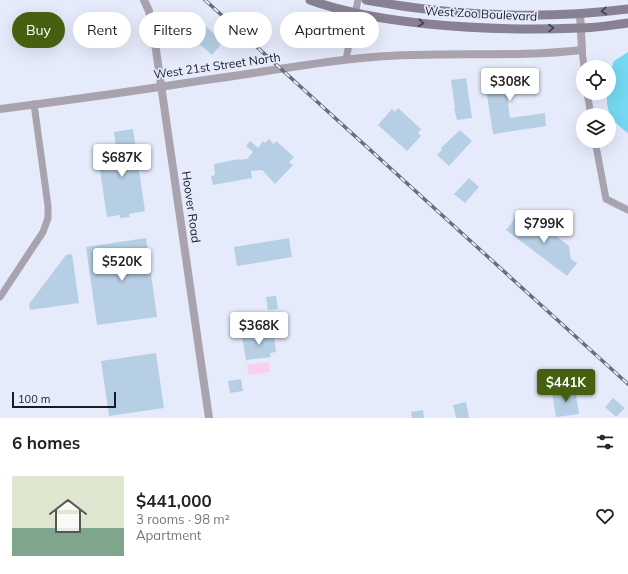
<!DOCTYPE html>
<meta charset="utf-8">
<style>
:root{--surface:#fff;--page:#f6f6f6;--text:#222;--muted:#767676;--line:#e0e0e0;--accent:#45600f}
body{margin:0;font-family:Mulish,sans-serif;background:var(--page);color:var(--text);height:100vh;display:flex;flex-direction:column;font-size:15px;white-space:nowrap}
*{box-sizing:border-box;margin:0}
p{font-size:13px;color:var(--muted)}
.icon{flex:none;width:22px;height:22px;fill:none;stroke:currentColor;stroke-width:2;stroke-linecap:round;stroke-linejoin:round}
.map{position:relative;height:418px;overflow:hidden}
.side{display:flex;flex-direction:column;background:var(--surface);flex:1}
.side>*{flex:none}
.top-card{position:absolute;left:12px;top:12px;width:400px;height:36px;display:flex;gap:8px}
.fabs{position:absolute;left:576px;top:60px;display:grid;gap:8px}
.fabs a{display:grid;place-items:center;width:40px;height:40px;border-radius:50%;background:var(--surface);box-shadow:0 4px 16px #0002;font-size:20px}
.scale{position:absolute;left:12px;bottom:10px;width:104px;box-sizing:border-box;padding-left:4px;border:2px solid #181b24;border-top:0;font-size:11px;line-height:14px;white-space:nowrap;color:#181b24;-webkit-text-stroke:3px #e6ebfc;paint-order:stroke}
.price{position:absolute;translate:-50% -34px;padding:0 9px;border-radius:4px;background:#fff;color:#222;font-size:13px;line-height:26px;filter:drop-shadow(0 1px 2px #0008)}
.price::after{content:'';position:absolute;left:50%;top:24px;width:12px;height:9px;margin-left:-6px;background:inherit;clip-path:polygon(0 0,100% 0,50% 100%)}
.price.selected{background:var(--accent);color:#fff}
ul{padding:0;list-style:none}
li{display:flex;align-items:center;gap:12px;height:100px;padding:0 12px}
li+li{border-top:1px solid var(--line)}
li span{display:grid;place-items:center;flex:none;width:112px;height:80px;border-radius:0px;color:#555}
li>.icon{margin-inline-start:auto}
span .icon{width:48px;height:48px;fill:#fffc;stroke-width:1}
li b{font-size:17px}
h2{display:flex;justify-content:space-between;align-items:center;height:48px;padding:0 12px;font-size:17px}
.chip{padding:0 14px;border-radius:18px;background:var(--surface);box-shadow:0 4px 16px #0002;font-size:14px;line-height:36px}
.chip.selected{background:var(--accent);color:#fff}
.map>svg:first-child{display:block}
.green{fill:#f9cef1}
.water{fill:#74d9f1}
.building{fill:#b6cfe4}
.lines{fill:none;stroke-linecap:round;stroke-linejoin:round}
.minor{stroke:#a8a3af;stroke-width:7}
.tertiary{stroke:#a8a3af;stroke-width:8}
.secondary{stroke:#878192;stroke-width:9}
.rail-casing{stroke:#6a6e7a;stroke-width:3.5}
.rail{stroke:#e6ebfc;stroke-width:2;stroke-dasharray:6;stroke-linecap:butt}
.oneway{stroke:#3f3f4a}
.labels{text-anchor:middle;stroke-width:3.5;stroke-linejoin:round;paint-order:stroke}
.street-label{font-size:12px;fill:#181b24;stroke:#e6ebfc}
</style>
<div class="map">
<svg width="628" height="418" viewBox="0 0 628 418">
<rect width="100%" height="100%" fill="#e6ebfc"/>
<polygon class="green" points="269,362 270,372 248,375 247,365"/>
<path class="water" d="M628 52V133C612 121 606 114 607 93H609V75L614 61Z"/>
<g class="building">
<polygon points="200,21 223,42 212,55 188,34"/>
<polygon points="537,68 539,83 506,88 510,118 545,113 546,126 493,134 484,75 503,72 504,77 529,73 528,69"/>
<polygon points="466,78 472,118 457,120 454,108 455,108 451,80"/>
<polygon points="398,108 421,129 418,133 421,136 407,151 378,125 392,109 395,112"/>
<polygon points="133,129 145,211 129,214 130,217 120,218 120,215 107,217 98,157 117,154 114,132"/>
<polygon points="460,130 472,141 449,166 437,155 442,150 441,148"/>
<polygon points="269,139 274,144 276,141 294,157 289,162 293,165 275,184 262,170 251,171 252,178 213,185 211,176 215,175 214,164 239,159 239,160 247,159 253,152 246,146 250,141 258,148 263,141 265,143"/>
<polygon points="469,178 479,187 465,203 454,194"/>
<polygon points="528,214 569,246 571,259 577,263 567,276 506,230 516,217 530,227"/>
<polygon points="146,238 157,317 97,325 86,247"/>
<polygon points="289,238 292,257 237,266 234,247"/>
<polygon points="72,254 79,303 30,310 29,304 66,255"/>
<polygon points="276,296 278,309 268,310 266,297"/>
<polygon points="267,333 268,337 274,336 276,352 270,353 271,357 246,360 242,336"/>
<polygon points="156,353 164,408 109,416 101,361"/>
<polygon points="241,379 243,391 230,393 228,381"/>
<polygon points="575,389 579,414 556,417 552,392"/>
<polygon points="613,398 625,408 616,417 605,407"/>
<polygon points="466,402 469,418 456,418 453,405"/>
<polygon points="423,410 424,418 412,418 411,412"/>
</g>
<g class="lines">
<g class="minor">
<polyline points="582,50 584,67"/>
<polyline points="346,59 358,0"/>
<polyline points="587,93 591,115"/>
<polyline points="595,141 606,199 628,210"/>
<polyline points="0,297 43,232 48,218 48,206 34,104"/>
</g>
<g class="tertiary">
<polyline points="144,0 149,11 156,50 209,418"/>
<path d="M0 109C71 100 142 90 212 79 266 72 320 61 374 57 443 51 512 58 582 50L580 13"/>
</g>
<g class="secondary">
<path d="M310 0C348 14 389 20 428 24 479 29 529 30 580 28 596 28 612 25 628 23"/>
<path d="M366 0C452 16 541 20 628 9"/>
</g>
<defs>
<polyline id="rail" points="205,0 628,384"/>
</defs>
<use href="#rail" class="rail-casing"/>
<use href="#rail" class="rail"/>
</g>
<defs><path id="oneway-chevron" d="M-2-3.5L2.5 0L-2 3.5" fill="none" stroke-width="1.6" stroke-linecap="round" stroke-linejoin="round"/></defs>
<g class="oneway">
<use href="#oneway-chevron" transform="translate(604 11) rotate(175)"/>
<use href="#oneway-chevron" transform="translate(421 23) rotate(6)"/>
<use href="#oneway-chevron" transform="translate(551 28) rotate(-1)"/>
</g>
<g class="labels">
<g class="street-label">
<text transform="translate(481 14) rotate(3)" y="4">West Zoo Boulevard</text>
<text transform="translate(217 66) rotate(-8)" y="4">West 21st Street North</text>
<text transform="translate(191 207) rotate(82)" y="4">Hoover Road</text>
</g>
</g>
</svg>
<div class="fabs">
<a><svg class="icon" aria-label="locate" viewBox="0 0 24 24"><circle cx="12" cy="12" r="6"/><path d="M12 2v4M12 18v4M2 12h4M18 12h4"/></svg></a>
<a><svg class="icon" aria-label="layers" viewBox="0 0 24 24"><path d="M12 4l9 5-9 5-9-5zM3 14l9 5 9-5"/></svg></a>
</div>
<div class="scale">100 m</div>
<b class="price" style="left:510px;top:102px">$308K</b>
<b class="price" style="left:122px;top:178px">$687K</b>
<b class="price" style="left:544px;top:244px">$799K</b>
<b class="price" style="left:122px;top:282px">$520K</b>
<b class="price" style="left:259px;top:346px">$368K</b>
<b class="price selected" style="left:566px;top:403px">$441K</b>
<div class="top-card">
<a class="chip selected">Buy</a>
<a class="chip">Rent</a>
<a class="chip">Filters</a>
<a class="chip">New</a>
<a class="chip">Apartment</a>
</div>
</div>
<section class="side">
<h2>6 homes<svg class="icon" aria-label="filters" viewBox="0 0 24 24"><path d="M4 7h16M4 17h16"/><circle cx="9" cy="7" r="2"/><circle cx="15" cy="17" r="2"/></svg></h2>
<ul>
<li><span style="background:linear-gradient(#dfe7d0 65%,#7fa58c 0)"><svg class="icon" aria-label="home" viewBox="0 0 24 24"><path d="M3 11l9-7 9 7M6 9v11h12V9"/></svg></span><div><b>$441,000</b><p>3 rooms · 98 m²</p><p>Apartment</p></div><svg class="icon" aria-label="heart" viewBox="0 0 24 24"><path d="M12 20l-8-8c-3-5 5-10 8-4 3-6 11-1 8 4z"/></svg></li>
</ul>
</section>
